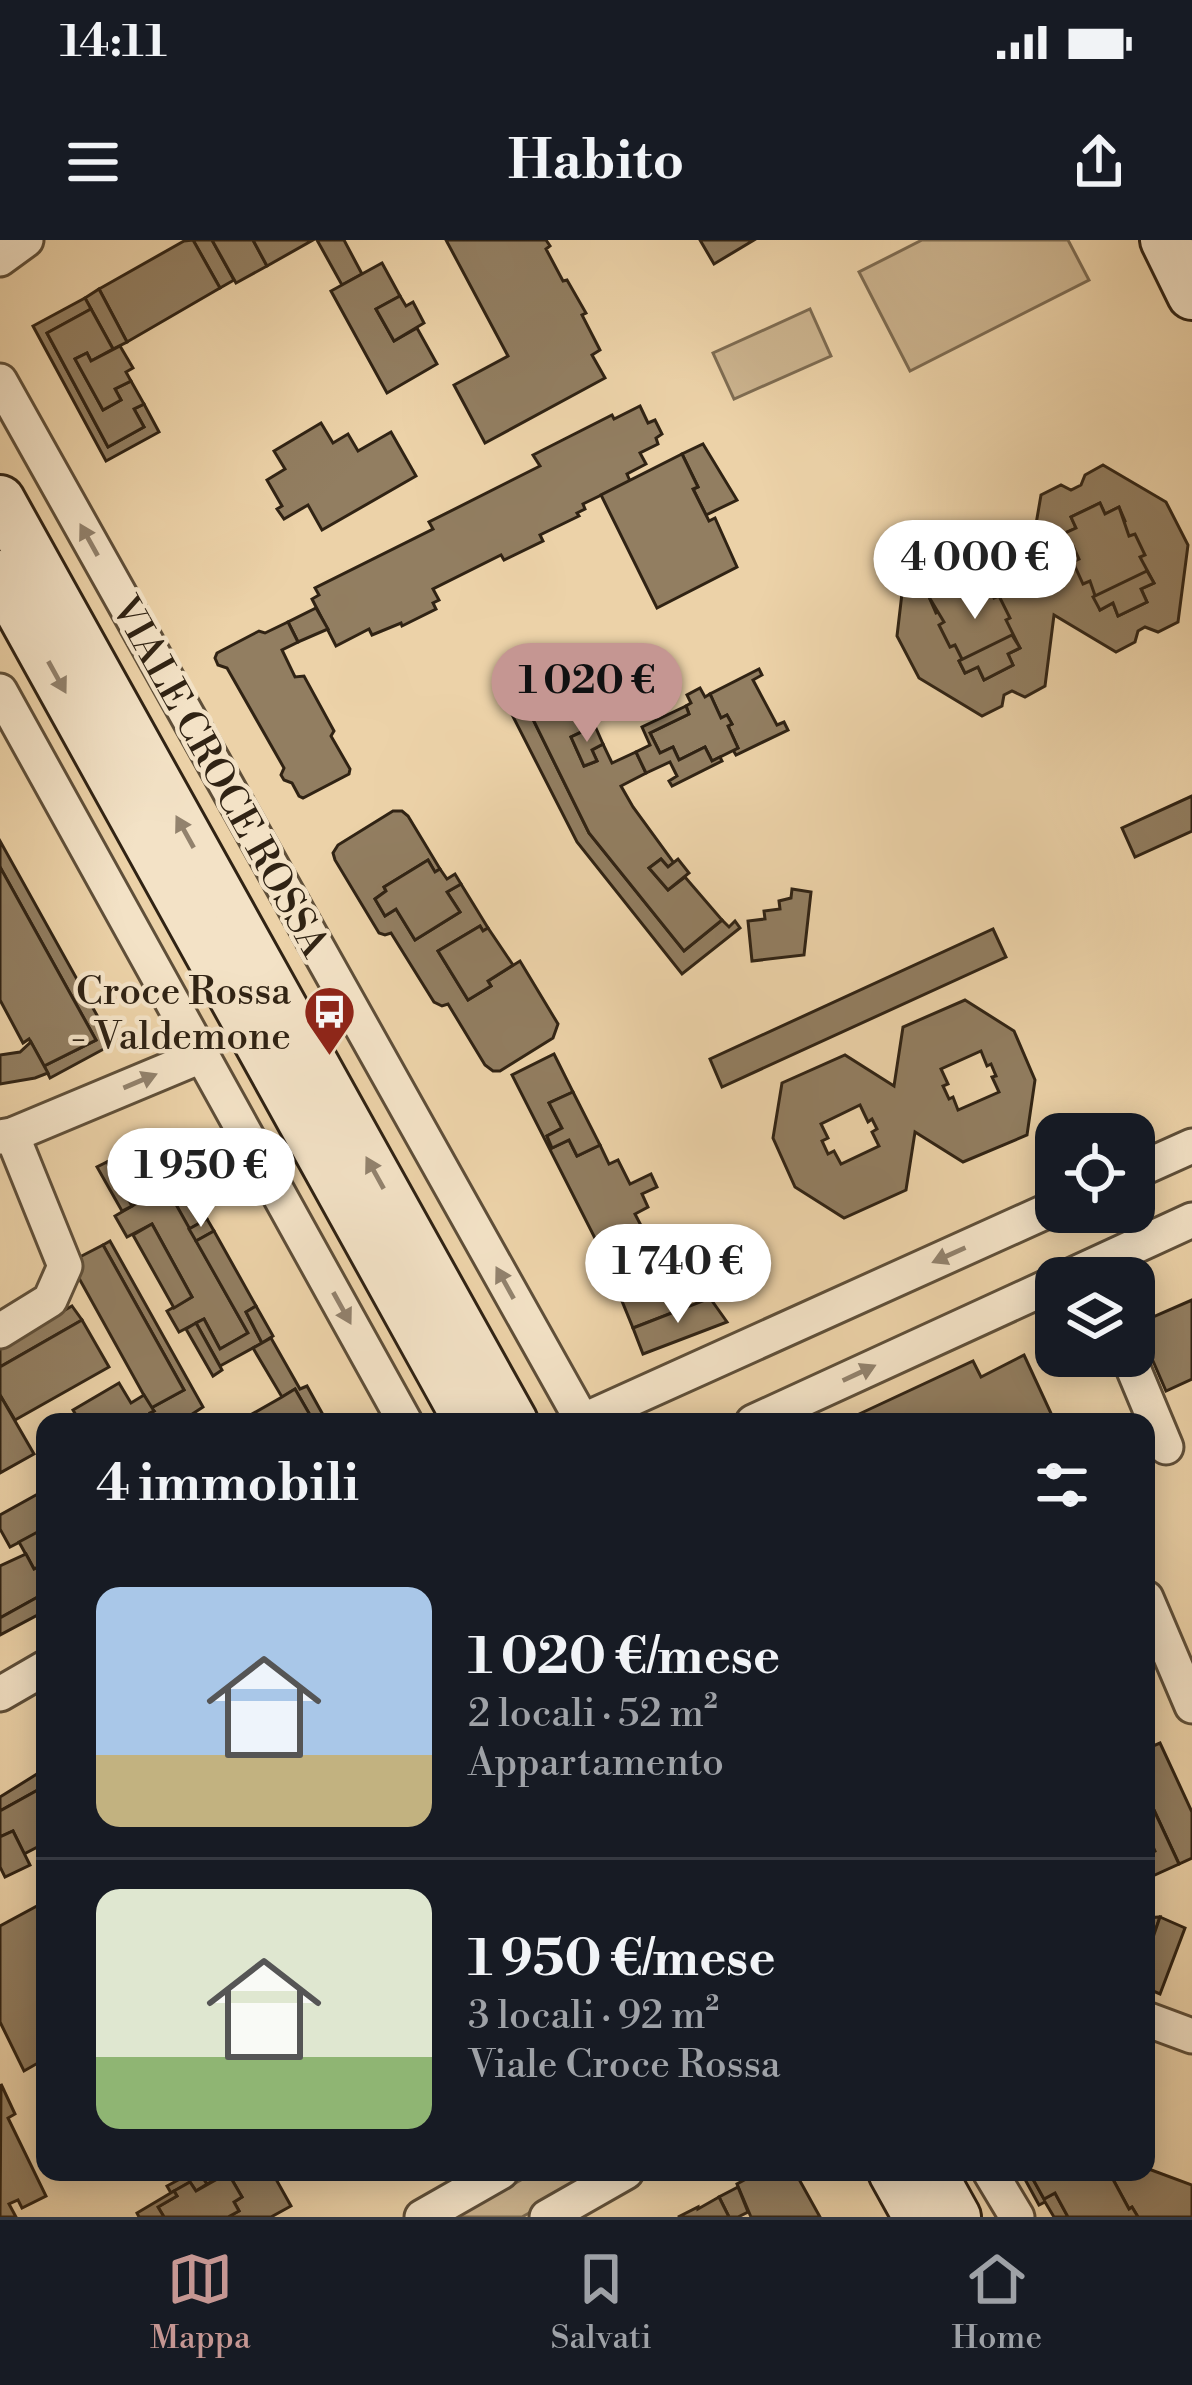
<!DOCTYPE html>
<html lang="it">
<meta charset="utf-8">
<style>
:root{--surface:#171b24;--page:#20242c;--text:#f1f3f6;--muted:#9ea1a6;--line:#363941;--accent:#c59692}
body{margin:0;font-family:"Libre Bodoni",serif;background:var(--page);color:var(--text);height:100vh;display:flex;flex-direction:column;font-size:45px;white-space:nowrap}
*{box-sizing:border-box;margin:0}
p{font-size:39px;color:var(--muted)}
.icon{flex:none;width:66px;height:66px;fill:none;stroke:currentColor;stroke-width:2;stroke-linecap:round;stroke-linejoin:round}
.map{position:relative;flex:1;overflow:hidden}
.details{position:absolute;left:36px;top:1173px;width:1119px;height:768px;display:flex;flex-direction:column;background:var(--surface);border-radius:24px;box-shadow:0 6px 30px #0003}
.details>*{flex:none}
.controls{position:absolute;left:1035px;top:873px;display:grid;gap:24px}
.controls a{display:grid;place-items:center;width:120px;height:120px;border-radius:24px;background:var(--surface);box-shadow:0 6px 30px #0003;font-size:60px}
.price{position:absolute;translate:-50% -102px;padding:0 27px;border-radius:42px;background:#fff;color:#222;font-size:39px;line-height:78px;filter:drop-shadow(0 3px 6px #0008)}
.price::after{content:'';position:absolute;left:50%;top:72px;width:36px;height:27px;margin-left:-18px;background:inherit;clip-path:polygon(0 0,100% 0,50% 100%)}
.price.current{background:var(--accent);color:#111}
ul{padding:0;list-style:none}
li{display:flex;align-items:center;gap:36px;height:300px;padding:0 60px}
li+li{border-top:3px solid var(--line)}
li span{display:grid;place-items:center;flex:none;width:336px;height:240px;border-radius:24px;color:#555}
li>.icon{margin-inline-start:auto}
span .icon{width:144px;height:144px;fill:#fffc;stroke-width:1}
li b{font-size:51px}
h2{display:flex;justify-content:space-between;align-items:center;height:144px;padding:0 60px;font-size:51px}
.status{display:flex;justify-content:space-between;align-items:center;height:84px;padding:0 60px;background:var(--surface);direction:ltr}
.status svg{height:33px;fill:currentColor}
header{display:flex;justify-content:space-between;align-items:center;height:156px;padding:0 60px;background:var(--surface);font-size:54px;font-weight:700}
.menu{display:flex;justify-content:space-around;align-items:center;height:168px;border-top:3px solid var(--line);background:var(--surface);font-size:33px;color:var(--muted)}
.menu a{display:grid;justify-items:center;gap:6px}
.menu .current{color:var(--accent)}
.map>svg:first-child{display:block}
.green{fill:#ccb48f;stroke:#7e6c52;stroke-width:3}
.building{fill:#927e61;stroke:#302314;stroke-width:3;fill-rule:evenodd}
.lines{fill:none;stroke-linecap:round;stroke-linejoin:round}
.street-casing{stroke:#5f4f39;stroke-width:39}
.secondary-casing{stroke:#302314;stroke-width:54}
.street{stroke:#f3e2c6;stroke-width:33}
.secondary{stroke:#f3e2c6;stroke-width:48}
.oneway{fill:#92826d}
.labels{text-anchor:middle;stroke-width:9;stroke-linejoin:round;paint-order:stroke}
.street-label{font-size:39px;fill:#302314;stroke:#f3e2c6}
.poi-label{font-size:39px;fill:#302314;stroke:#f3e2c6;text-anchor:end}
</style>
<div class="status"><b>14:11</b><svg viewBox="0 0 49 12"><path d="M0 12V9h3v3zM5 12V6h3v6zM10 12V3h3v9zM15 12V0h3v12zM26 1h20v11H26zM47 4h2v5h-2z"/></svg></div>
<header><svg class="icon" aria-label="menu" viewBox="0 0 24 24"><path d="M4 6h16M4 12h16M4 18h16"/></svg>Habito<svg class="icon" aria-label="share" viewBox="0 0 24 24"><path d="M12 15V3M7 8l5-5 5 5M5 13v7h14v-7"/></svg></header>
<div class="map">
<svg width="1192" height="1977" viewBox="0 0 1192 1977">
<rect width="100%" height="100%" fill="#ecd2a8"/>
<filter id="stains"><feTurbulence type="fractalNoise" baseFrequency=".00167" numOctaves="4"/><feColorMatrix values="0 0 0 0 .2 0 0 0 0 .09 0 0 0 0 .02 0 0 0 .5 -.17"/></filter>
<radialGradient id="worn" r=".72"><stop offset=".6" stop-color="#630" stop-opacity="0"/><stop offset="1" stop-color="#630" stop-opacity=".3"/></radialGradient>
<g class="green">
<polygon points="922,0 1068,0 1089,40 910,131 859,32"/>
<polygon points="810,69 831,116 734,159 713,113"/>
<polygon points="535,1932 601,1932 522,1977 456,1977"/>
</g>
<g class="building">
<polygon points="193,0 212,0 234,40 220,48"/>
<polygon points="193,0 220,48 127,102 99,49 184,1"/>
<polygon points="212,0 253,0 267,26 236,43"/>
<polygon points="253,0 313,0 267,26"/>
<polygon points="317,0 344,0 362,34 342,45"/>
<polygon points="446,0 546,0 550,6 546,9 563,41 567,40 586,73 582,75 600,110 592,115 605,138 485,203 454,145 508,116"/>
<polygon points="700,0 754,0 714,24"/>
<polygon points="382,23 400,56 376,69 394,101 417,88 437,124 387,153 331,51"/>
<polygon points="99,49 127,102 113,109 85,58"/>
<polygon points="400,56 406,66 413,62 424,83 394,101 376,69"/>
<polygon points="85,58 91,69 47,93 108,207 144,187 134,169 144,164 159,192 106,221 33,86"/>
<polygon points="91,69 113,109 91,121 87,113 75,119 103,170 121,160 115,149 131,141 144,164 134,169 144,187 108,207 47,93"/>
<polygon points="120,106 133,128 126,132 131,141 115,149 121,160 103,170 75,119 87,113 91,121"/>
<polygon points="640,166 648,183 655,180 662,194 656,198 658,204 640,213 646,224 627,234 630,241 583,264 585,269 577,273 579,276 540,295 543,301 504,320 501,315 433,349 439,360 433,363 436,369 402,386 401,383 372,395 369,389 336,406 312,359 319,355 315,348 433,289 429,282 540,226 533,215 612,175 614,179"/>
<polygon points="321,183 333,203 348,194 358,211 391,192 416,236 322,290 308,265 284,279 277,269 282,266 267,240 285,229 274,211"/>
<polygon points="703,204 737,260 706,275 693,249 698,247 682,214"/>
<polygon points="682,214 698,247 693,249 709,281 715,278 737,327 657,368 601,255"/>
<polygon points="1103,225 1166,262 1188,305 1178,382 1158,392 1145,387 1138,391 1135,402 1116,412 1054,375 1045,446 1025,457 1012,451 1004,455 1002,466 982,476 919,438 897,396 906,319 926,309 937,313 946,308 950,298 970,288 1029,325 1041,255 1061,245 1071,250 1081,245 1085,235"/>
<polygon points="1100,263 1105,274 1119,267 1125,281 1070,308 1063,294 1076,288 1071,277"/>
<polygon points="1100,263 1105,274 1119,267 1129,296 1135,294 1145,315 1140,317 1154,343 1141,349 1147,362 1118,376 1113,363 1100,370 1090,341 1083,344 1073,322 1079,319 1073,306 1070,308 1063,294 1076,288 1071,277"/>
<polygon points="965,326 972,337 984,331 991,346 936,373 929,357 942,350 937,339"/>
<polygon points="965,326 972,337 984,331 994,358 999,356 1010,378 1006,380 1020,408 1008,414 1013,425 984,440 978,427 965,433 959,421 962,419 955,405 950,407 939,385 944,382 929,357 942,350 937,339"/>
<polygon points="1147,331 1154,343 1141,349 1147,362 1118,376 1113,363 1100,370 1093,357"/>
<polygon points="316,368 328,389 298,402 288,382"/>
<polygon points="288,382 298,402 282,410 295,437 304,436 334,491 331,496 350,529 349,534 303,558 299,556 292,543 284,540 281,535 284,528 227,428 218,425 215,418 217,413 259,391 265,393"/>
<polygon points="1012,395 1020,408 1008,414 1013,425 984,440 978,427 965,433 959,421"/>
<polygon points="568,419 573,428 567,431 567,438 523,459 589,593 684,711 722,680 729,687 735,681 740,688 682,734 577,602 501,453"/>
<polygon points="759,429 762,435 753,440 777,485 784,482 788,490 736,515 733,510 738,508 728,486 732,484 727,475 721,478 710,454"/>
<polygon points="567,438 589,488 571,497 584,526 597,521 592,510 603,504 612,523 636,512 646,533 621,546 633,567 674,623 668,627 661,619 649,628 668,650 685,637 722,680 684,711 589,593 523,459"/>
<polygon points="700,448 705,457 710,454 721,478 727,475 732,484 728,486 738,508 712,521 705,507 679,520 673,507 660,513 650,493 689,474 686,466 691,463 687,455"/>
<polygon points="686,466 689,474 650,493 660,513 673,507 679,520 705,507 712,521 720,517 722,521 672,546 669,541 677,536 670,522 646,533 636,512 650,505 642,487"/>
<polygon points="595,486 603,504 592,510 597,521 584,526 571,497"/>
<polygon points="1192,556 1192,591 1135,617 1122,588"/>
<polygon points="393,571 402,571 408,576 440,629 435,632 428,620 384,647 386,651 375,659 385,676 396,669 415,700 460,672 447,652 461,644 488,688 483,691 480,686 438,711 468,760 491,746 488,741 520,721 558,784 553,798 500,831 493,831 485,825 448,764 442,766 434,762 391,693 385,695 379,693 335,620 333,613 338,605"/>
<polygon points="0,601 113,804 50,838 44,826 96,800 0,627"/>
<polygon points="661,619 668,627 678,619 689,633 668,650 649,628"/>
<polygon points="428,620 435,632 440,629 447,639 455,634 461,644 447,652 460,672 415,700 396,669 385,676 375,659 386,651 384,647"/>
<polygon points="0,627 96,800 44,826 29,799 23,803 0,760"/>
<polygon points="792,649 811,652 804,715 752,721 748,681 765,679 764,671 780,669 779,661 791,658"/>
<polygon points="480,686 483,691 488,688 513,725 488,741 491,746 468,760 438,711"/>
<polygon points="993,689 1006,717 722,847 710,819"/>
<path d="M965 760 1014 791 1035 840 1027 895 963 922 915 892 906 950 844 978 795 947 773 898 782 843 845 815 894 846 903 787ZM981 811 987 826 991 824 996 836 992 837 999 852 958 870 953 857 949 859 943 846 948 844 941 829ZM860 865 868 882 872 879 877 889 872 892 879 906 841 924 834 911 828 914 822 901 828 898 821 884Z"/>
<polygon points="31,802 48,833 35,838 0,844 0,815 20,812"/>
<polygon points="554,814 573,852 549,863 562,888 547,896 552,908 569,900 577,916 600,905 609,924 618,920 630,944 651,934 657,947 642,954 648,967 635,974 645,993 603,1014 512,835"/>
<polygon points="573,852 600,905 577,916 569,900 552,908 547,896 562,888 549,863"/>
<polygon points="159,893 178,926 166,932 148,899"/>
<polygon points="148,899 166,932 178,926 207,979 189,989 150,918 123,933 139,962 132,966 107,922"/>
<polygon points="150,918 248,1093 220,1109 204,1079 179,1092 167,1071 192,1057 152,984 127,997 115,976 139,962 123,933"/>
<polygon points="107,922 132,966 122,971 97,927"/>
<polygon points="207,979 214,991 196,1001 189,989"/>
<polygon points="152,984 192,1057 174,1068 133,995"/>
<polygon points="214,991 256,1066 246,1072 262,1103 220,1126 196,1083 204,1079 220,1109 248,1093 196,1001"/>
<polygon points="110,1001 203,1167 180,1182 155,1182 150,1173 154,1171 151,1168 184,1150 103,1005"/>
<polygon points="103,1005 184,1150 151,1168 70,1022"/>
<polygon points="656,1016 669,1048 649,1055 637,1024"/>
<polygon points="638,1029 649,1055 669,1048 664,1036 676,1031 690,1066 633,1088 613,1039"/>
<polygon points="710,1058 727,1082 643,1114 633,1088"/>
<polygon points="1192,1060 1192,1139 1166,1151 1137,1084"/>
<polygon points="72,1066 82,1080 0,1127 0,1107"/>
<polygon points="256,1066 273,1096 262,1103 246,1072"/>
<polygon points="82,1080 109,1127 15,1180 0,1155 0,1127"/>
<polygon points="196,1083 222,1130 213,1136 186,1089"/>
<polygon points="271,1098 300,1149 307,1146 327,1182 314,1182 295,1149 282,1157 253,1108"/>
<polygon points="1024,1115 1055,1182 842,1182 973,1121 981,1137"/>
<polygon points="119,1143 131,1163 144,1155 154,1171 150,1173 155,1182 80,1182 73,1170"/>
<polygon points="295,1149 314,1182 238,1182 282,1157"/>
<polygon points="0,1155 34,1214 0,1233"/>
<polygon points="45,1250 45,1289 10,1307 0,1289 0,1275"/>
<polygon points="45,1288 45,1324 34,1329 19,1302"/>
<polygon points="26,1314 34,1329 45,1324 45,1353 0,1378 0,1326"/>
<polygon points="45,1353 45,1371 0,1395 0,1378"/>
<polygon points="1160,1503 1192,1572 1192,1618 1179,1624 1146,1553 1146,1509"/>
<polygon points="45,1529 45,1546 0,1571 0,1557"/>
<polygon points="45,1546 45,1603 24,1614 13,1591 0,1597 0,1571"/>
<polygon points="1146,1553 1179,1624 1146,1639 1146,1616 1155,1611 1146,1591"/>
<polygon points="13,1591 30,1625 5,1637 0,1627 0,1597"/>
<polygon points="37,1666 45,1680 45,1819 24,1831 0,1782 0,1686"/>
<polygon points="1160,1677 1150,1706 1146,1705 1146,1678"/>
<polygon points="1160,1677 1185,1688 1160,1754 1146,1748 1146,1705 1150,1706"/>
<polygon points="1,1844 15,1874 8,1878 46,1956 22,1968 18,1960 9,1964 16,1977 0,1977"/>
<polygon points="1146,1928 1192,1945 1192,1977 1138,1977 1132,1967 1129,1969 1109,1932 1146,1932"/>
<polygon points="193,1932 209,1932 202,1936 207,1944 196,1951 190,1942 171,1953 167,1946"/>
<polygon points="209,1932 272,1932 291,1966 271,1977 228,1977 239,1971 234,1962 242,1957 228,1933 207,1944 202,1936"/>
<polygon points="759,1932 795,1932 820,1977 751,1977 737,1944"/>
<polygon points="1021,1932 1029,1932 1044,1959 1055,1953 1068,1977 1054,1977 1045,1962 1039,1965"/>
<polygon points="1029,1932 1109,1932 1129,1969 1132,1967 1138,1977 1068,1977 1055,1953 1044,1959"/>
<polygon points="228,1933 242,1957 234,1962 239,1971 228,1977 164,1977 158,1967 177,1956 174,1951 190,1942 196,1951"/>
<polygon points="738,1947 748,1972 738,1977 729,1977 719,1957"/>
<polygon points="174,1951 177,1956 158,1967 164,1977 139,1977 137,1973"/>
<polygon points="719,1957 729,1977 678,1977 698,1967 698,1969"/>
</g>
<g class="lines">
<defs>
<g id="street">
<polyline points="0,19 26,0"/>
<polyline points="0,141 583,1182"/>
<polyline points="0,451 405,1182"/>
<polyline points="0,897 12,895 201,816"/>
<polyline points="1134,932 1192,906"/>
<polyline points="1066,1038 1192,980"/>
<polyline points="0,1091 50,1060 65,1026 12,895"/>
<polyline points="1128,1116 1166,1207"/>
<polyline points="582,1181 1056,967"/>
<polyline points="753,1182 1056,1043"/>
<polyline points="1146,1358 1192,1466"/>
<polyline points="0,1454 45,1428"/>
<polyline points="1146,1779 1192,1796"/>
<polyline points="990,1932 1017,1977"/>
<polyline points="422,1977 501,1932"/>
<polyline points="547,1977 626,1932"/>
</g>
<g id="secondary">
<polyline points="1165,0 1192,55"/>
<polyline points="0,260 513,1182"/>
<polyline points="0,335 469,1182"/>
<polyline points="893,1932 918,1977"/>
<polyline points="931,1932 956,1977"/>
</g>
</defs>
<use href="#street" class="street-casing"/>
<use href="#secondary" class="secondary-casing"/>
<use href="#street" class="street"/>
<use href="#secondary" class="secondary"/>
</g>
<defs><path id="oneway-solid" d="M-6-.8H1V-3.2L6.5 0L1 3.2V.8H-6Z" transform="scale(3)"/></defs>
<g class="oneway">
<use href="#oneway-solid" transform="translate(89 300) rotate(-119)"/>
<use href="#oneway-solid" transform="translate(57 437) rotate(61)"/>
<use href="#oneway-solid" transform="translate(185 592) rotate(-119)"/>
<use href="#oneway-solid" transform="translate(140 841) rotate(-23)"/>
<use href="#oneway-solid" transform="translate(375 933) rotate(-119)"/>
<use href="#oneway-solid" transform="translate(949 1015) rotate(156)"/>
<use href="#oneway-solid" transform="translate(505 1043) rotate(-119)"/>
<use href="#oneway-solid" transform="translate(342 1068) rotate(61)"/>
<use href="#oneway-solid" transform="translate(859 1133) rotate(-25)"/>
</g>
<defs>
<symbol id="bus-pin" viewBox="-11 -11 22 30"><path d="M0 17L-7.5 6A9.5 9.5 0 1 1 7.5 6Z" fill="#8f2418" stroke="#f3e2c6"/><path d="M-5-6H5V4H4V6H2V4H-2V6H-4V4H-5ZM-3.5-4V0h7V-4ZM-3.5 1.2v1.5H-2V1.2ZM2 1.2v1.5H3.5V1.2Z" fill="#fff"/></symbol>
</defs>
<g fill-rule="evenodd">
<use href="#bus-pin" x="300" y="742" width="59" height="81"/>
</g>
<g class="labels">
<g class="street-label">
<text transform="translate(221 536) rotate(61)" y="14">VIALE CROCE ROSSA</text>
</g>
<g class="poi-label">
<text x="291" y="764">Croce Rossa<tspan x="291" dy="45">- Valdemone</tspan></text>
</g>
</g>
<rect width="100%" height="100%" filter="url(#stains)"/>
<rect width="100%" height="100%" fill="url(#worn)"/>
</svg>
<div class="controls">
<a><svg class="icon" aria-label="locate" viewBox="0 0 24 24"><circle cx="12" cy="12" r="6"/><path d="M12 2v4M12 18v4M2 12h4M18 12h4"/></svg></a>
<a><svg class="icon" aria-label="layers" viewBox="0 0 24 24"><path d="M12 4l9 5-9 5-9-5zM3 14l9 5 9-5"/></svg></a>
</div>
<b class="price" style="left:975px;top:382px">4 000 €</b>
<b class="price current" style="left:587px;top:505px">1 020 €</b>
<b class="price" style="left:201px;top:990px">1 950 €</b>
<b class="price" style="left:678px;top:1086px">1 740 €</b>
<section class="details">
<h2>4 immobili<svg class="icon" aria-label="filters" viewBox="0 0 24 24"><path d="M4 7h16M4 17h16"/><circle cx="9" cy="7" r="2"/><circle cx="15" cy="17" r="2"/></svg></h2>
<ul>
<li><span style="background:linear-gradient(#a9c7e8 70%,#c2b280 0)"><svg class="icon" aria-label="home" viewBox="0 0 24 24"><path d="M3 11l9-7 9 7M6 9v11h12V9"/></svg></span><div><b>1 020 €/mese</b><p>2 locali · 52 m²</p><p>Appartamento</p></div></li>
<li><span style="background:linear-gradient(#dfe7d0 70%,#8fb573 0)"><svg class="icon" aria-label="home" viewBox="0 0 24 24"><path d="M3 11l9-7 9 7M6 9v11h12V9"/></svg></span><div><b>1 950 €/mese</b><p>3 locali · 92 m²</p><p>Viale Croce Rossa</p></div></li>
</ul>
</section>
</div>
<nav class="menu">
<a class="current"><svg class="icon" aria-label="map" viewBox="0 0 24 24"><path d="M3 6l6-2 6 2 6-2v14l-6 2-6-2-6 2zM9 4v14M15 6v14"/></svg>Mappa</a>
<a><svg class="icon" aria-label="saved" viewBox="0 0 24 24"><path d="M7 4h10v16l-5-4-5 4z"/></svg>Salvati</a>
<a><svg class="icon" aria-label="home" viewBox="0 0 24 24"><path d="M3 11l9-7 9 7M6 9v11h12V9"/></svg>Home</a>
</nav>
